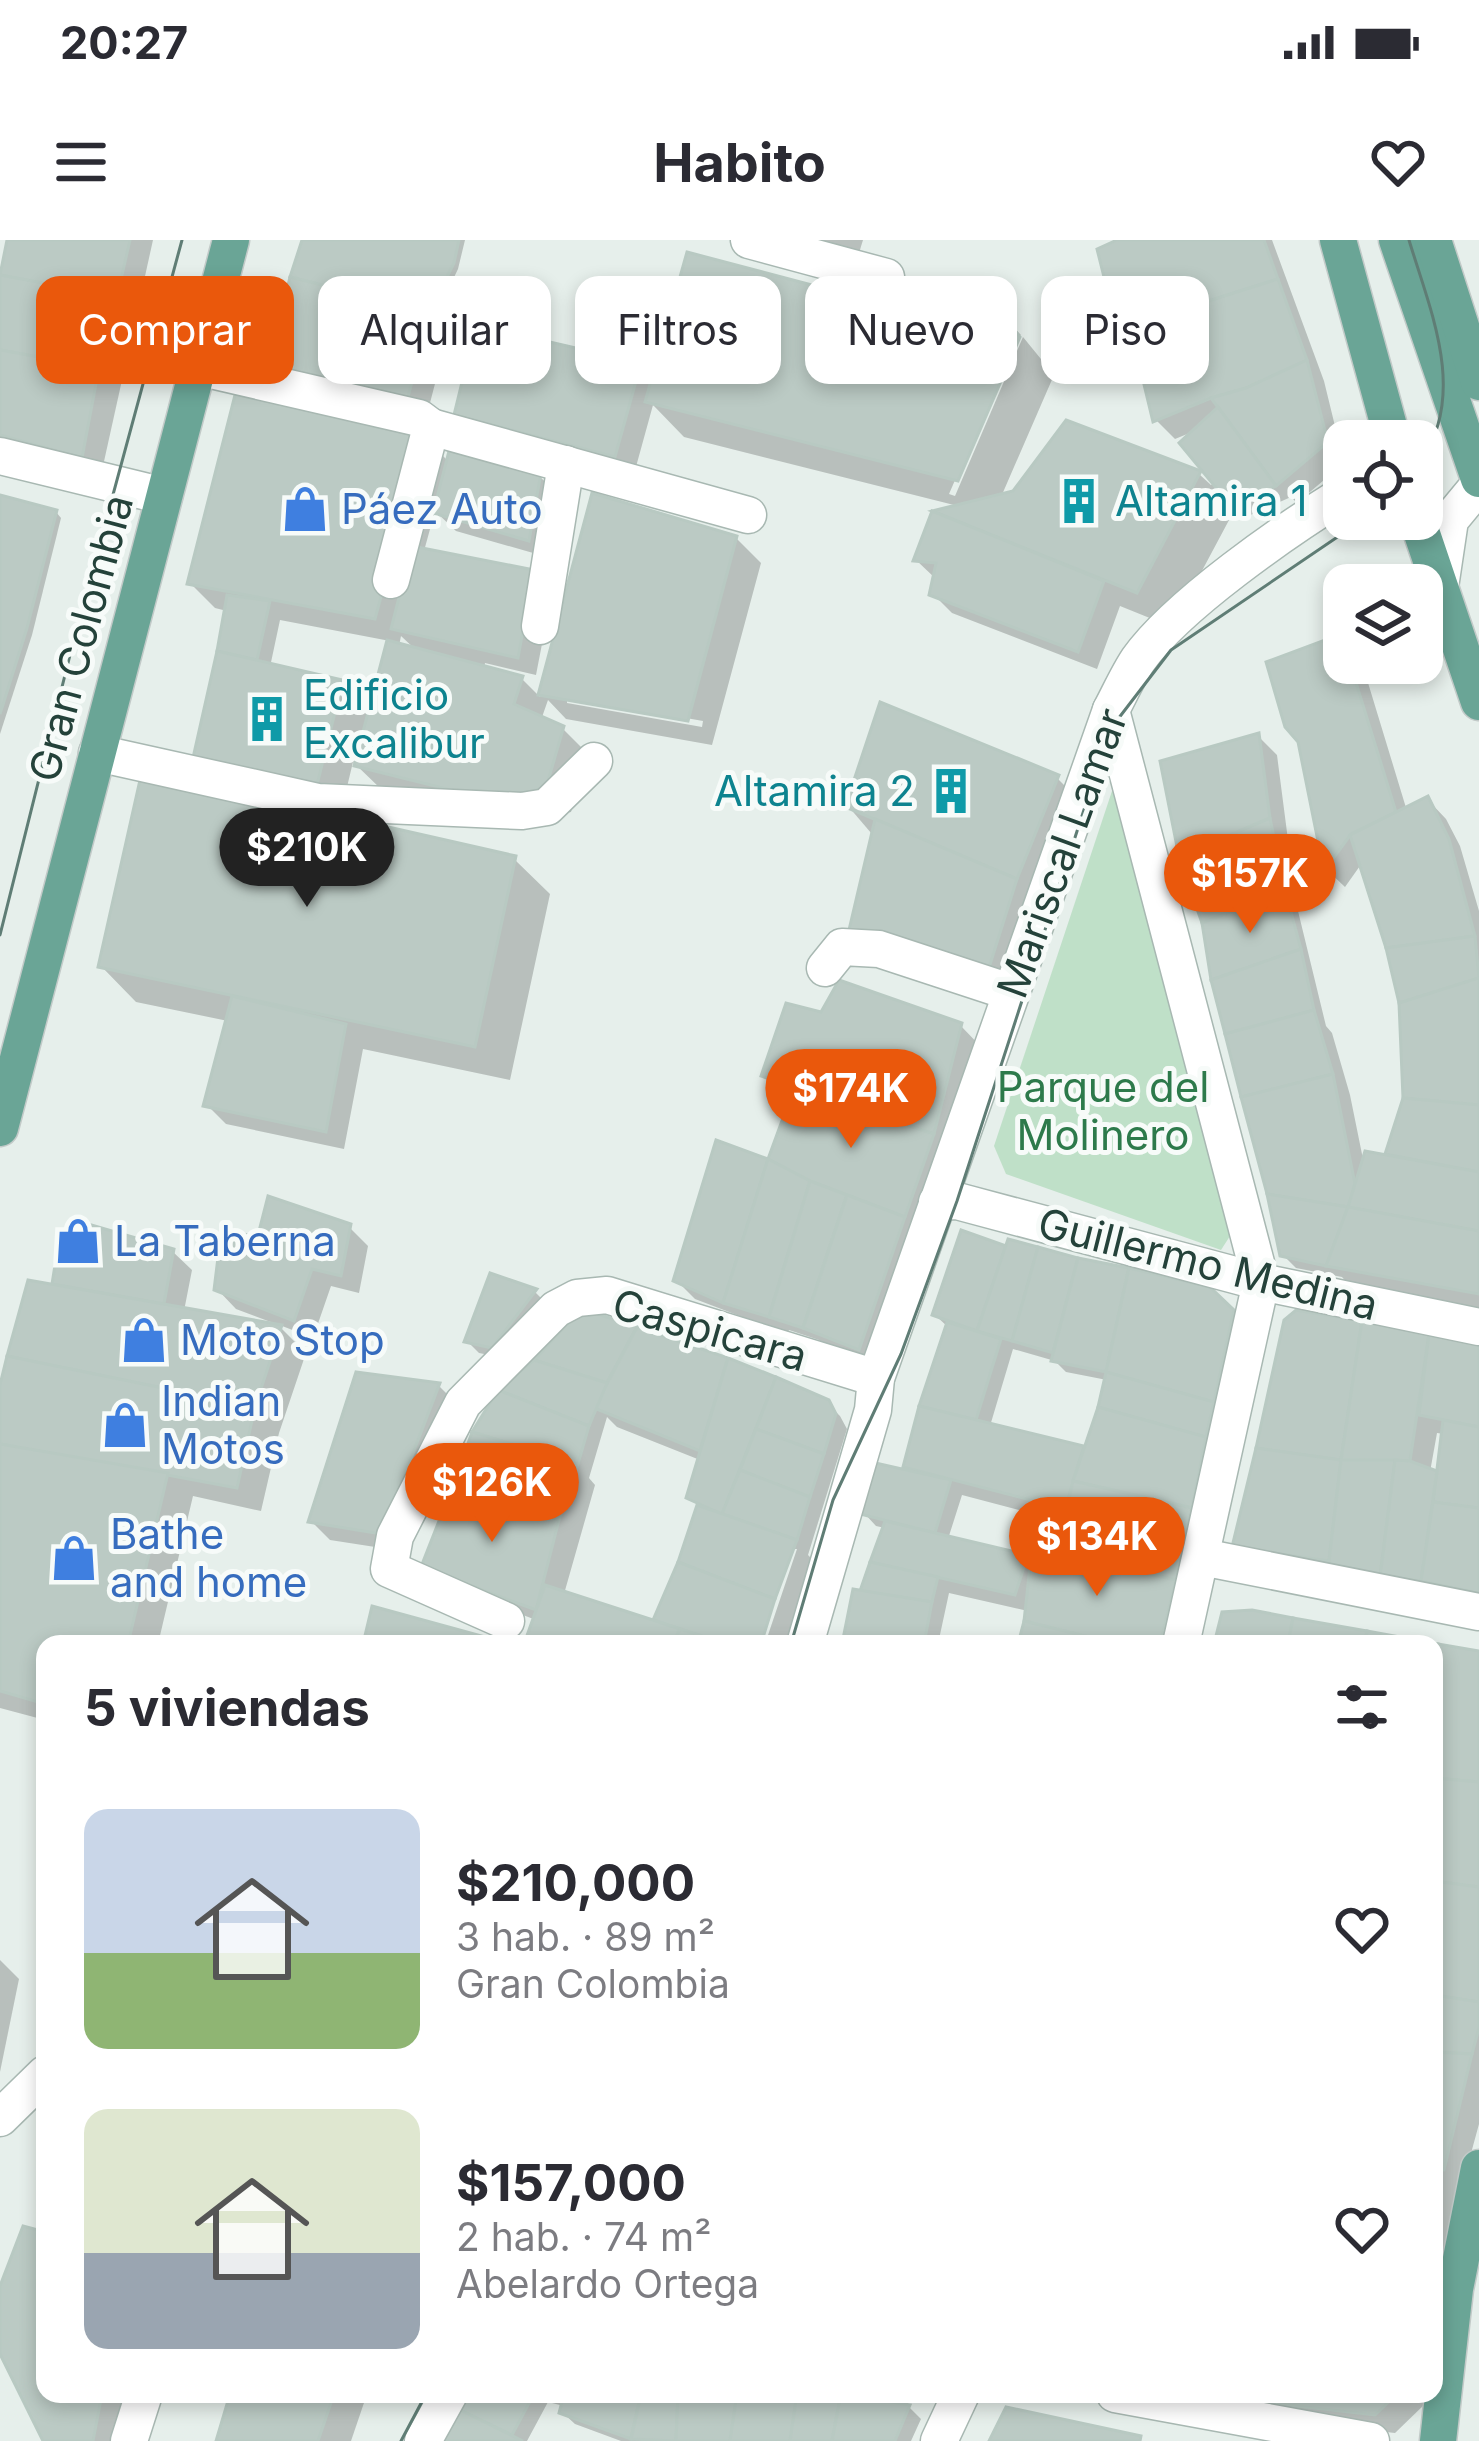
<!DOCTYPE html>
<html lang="es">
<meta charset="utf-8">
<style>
:root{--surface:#fff;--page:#f2f2f3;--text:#2b2b33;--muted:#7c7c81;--accent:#ea580c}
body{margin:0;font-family:Inter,sans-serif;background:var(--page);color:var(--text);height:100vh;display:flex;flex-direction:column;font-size:45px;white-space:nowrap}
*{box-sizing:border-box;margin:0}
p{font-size:39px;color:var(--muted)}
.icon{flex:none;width:66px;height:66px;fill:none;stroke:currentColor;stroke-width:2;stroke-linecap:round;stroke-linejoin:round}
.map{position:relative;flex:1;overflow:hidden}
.panel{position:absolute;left:36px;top:1395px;width:1407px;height:768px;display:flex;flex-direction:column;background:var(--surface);border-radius:24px;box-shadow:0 6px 18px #0003}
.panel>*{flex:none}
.top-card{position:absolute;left:36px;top:36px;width:1407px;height:108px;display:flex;gap:24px}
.fabs{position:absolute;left:1323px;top:180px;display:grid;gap:24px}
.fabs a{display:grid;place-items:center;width:120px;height:120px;border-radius:24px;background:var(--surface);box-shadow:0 6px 18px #0003;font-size:60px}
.price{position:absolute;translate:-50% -102px;padding:0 27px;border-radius:42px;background:var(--accent);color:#fff;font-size:39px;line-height:78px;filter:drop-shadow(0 3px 6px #0008)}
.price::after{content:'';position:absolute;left:50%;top:72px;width:36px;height:27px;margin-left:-18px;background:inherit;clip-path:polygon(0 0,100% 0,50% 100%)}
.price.selected{background:#222;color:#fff}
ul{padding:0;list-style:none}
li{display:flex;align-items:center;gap:36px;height:300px;padding:0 48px}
li span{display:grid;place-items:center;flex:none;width:336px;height:240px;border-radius:24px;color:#555}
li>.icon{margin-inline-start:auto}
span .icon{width:144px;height:144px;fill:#fffc;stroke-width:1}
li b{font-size:51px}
h2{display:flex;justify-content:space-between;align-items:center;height:144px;padding:0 48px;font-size:51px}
.chip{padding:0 42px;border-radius:24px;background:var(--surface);box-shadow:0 6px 18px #0003;font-size:42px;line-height:108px}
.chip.selected{background:var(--accent);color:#fff}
.status{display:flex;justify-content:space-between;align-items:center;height:84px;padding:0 60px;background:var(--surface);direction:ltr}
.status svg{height:33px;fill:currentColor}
header{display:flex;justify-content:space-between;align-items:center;height:156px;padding:0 48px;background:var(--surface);font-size:54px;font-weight:700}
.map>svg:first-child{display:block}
.green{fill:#bfe0c8}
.shadow{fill:#0003;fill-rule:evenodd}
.building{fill:#bbcac4;stroke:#b8c9c2;stroke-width:3}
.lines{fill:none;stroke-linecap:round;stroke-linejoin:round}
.minor-casing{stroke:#a8b8b2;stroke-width:39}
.major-casing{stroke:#c2cac8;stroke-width:39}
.minor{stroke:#fff;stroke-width:36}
.major{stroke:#6aa596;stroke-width:36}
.tram{stroke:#5f7d75;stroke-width:3}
.labels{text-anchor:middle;stroke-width:10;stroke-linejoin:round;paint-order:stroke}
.culture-label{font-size:42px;fill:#0d838f;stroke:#f7fbf9;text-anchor:start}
.shop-label{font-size:42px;fill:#366cbe;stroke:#f7fbf9;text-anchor:start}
.street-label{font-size:42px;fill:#24423a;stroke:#f7fbf9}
.park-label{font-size:42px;fill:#2d7a4b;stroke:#f7fbf9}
</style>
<div class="status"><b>20:27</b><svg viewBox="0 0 49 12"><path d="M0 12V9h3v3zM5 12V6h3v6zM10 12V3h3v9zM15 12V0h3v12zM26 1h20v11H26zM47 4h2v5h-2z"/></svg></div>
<header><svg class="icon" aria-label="menu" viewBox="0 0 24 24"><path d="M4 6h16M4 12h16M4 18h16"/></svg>Habito<svg class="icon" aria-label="heart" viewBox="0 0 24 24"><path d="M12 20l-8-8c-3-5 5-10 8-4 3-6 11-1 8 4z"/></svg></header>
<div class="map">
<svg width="1479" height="2201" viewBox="0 0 1479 2201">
<rect width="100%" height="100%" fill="#e6efeb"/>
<polygon class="green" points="1113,548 1230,996 1221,1010 1006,934 994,906"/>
<g class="shadow">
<polygon points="9,0 153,0 101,235 0,207 0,37"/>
<polygon points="305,0 465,0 458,29 436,75 425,71 448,94 425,182 289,149"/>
<polygon points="742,0 863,0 855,26"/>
<polygon points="1124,0 1272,0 1324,141 1344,223 1297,263 1291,257 1246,277 1236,267 1172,387 1120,366 1097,429 952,373 933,354 936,339 916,320 935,274 962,267 684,197 653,165 634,234 476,193 457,174 639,126 654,141 896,70 993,67 1021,95 1018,95 949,254 955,256 1023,97 1054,135 1001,257 1199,234 1211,245 1215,242 1197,190 1175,199 1156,180"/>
<path d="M423 196 449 222 539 236 559 255 547 317 456 291 435 271 424 311 552 352 536 435 485 423 484 429 522 439 540 457 594 256 736 298 761 323 712 505 566 479 548 460 541 480 563 489 588 514 571 572 518 583 382 550 353 522 341 572 221 542 220 412 227 371 215 368 190 343ZM280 380 390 401 371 472 342 443 270 427ZM401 396 417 411 399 406ZM567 457 703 481 702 487 567 463Z"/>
<polygon points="0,258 56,272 61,278 32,395 0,494"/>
<polygon points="1341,397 1344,423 1362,423 1407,571 1428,560 1446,579 1460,606 1479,671 1479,1068 1348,1044 1342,1037 1296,1028 1283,1015 1258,496 1277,515 1288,600 1302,669 1298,671 1326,786 1332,793 1350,855 1364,924 1387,918 1406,858 1402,763 1362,623 1345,647 1327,630 1301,501"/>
<polygon points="1057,538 1082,563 1006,751 848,566"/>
<polygon points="514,619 550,654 510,840 363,809 344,909 226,884 207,865 228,781 136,762 101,726"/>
<polygon points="823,776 960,785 985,811 878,1127 826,1106 819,1100 789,1090 787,1094 695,1059 676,1040 770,923 792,861 764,836"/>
<polygon points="349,987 368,1006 359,1053 331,1046 313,1098 277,1084 306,1113 279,1193 261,1271 193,1256 158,1404 45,1404 45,1480 0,1468 0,1161 62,1049 55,1042 172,1011 192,1030 184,1071 275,1087 276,1084 236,1069 217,1049 261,998"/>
<path d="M1010 1002 1208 1050 1252 1092 1183 1404H1021L1028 1371 949 1353 938 1404H845L885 1288 876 1286 864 1273 915 1235 907 1226 949 1088 935 1075 1008 1010ZM1013 1109 1055 1121 1066 1132 1107 1140 1086 1210 990 1186ZM962 1255 1065 1282 1059 1316 1033 1325 1026 1318 948 1299Z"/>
<polygon points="492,1036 535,1052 547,1064 505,1118 479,1113 467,1101"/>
<path d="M1297 1073 1479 1105V1366L1254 1325ZM1437 1193 1444 1194 1438 1235 1430 1232Z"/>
<path d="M595 1076 774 1140 827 1163 840 1176 847 1189 808 1315 814 1321 786 1404H765L797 1309H791L758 1404H527L536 1380 444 1345ZM607 1177 617 1187 700 1220 690 1257 700 1267 655 1384 564 1354 595 1245 589 1238Z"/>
<polygon points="438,1145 457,1164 401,1311 330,1300 311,1281"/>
<polygon points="1434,1405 1479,1413 1479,1884 1461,1950 1434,2096"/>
<polygon points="0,1720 19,1739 0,1832"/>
<polygon points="45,1995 45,2154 144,2154 134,2201 47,2201 0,2107 0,2055"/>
<polygon points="234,2154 367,2154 351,2201 219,2201"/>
<polygon points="470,2154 844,2154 909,2167 921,2179 911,2201 621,2201 575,2184 562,2172 564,2166 548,2162 527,2201 443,2201"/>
<polygon points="1178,2154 1427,2154 1426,2163 1395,2193 1283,2180"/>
</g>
<g class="building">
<polygon points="7,0 130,0 117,57 0,35"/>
<polygon points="302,0 459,0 454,23 430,72 290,37"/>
<polygon points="1117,0 1264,0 1278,39 1130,86 1112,69 1097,9"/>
<polygon points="687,12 895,67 921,45 995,64 1020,97 958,241 645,162"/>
<polygon points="0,35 117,57 99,128 0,110"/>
<polygon points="290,37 430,72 406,165 267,131"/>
<polygon points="1278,39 1307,120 1246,148 1211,158 1153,182 1130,86"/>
<polygon points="476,85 641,123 615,217 454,175"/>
<polygon points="0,110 99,128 82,218 0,195"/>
<polygon points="1307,120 1328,202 1276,246 1211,158 1246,148"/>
<polygon points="237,147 425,193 375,379 187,344"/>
<polygon points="1218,167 1276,246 1231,266 1179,203"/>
<polygon points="1066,180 1201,231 1137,353 932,271 1013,251"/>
<polygon points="449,211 541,233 529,301 433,273"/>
<polygon points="592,253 737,296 688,481 538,455"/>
<polygon points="0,255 57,270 27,388 0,474"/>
<polygon points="932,271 1104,341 1078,412 929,355 936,323 913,321"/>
<polygon points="412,306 534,330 518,418 391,389"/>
<polygon points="227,355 270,361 257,420 217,411"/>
<polygon points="1341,394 1344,423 1350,423 1396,572 1351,594 1324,631 1298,502 1285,487 1266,422"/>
<polygon points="387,400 523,436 514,464 564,486 546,548 491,560 354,526"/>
<polygon points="217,411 343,440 316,549 193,518"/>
<polygon points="880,462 1059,535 1017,639 845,567"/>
<polygon points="1259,493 1270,578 1179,617 1160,521"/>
<polygon points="142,531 516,616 475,807 98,727"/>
<polygon points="1428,556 1449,599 1475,696 1386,708 1350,595"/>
<polygon points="1270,578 1285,650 1202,683 1179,617"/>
<polygon points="875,579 1017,639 987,734 849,690"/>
<polygon points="1285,650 1301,709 1211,740 1202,683"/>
<polygon points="1475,696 1479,738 1399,763 1386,708"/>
<polygon points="1301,709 1314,770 1225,794 1211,740"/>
<polygon points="1479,738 1479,865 1403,858 1399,763"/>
<polygon points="839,740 962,783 934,894 761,836 786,763 821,772"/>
<polygon points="232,756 346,784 326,892 203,866"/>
<polygon points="1314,770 1333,834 1241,857 1225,794"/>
<polygon points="1333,834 1355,944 1348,967 1267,954 1241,857"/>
<polygon points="794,848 934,894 905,977 810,941 768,919"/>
<polygon points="1403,858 1479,865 1479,932 1385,914"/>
<polygon points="716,900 768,919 723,1063 673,1041"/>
<polygon points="1365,911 1479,932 1479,991 1348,967"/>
<polygon points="768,919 810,941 769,1077 723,1063"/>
<polygon points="810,941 847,955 803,1088 769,1077"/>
<polygon points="1267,954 1348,967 1326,1026 1280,1016"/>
<polygon points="847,955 905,977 859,1110 803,1088"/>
<polygon points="268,956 351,984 341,1036 312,1029 294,1081 214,1050 221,993 258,995"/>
<polygon points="1348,967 1479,991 1479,1054 1326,1026"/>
<polygon points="81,982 174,1009 164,1064 52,1044 59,1000"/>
<polygon points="961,990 1006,1006 977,1091 932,1075"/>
<polygon points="1008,999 1038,1007 1012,1101 977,1091"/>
<polygon points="1038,1007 1078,1018 1053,1113 1012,1101"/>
<polygon points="1078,1018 1129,1028 1106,1132 1051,1121"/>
<polygon points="1129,1028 1210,1047 1234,1070 1214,1162 1106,1132"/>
<polygon points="490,1033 537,1049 492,1108 464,1102"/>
<polygon points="28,1040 282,1085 255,1167 7,1116"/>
<polygon points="1296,1070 1362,1081 1341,1220 1256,1208 1284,1080"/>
<polygon points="595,1073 637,1087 607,1143 534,1120 572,1078"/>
<polygon points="1362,1081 1429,1094 1410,1221 1341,1220"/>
<polygon points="947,1082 1001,1099 976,1180 919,1166"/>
<polygon points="637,1087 728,1118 700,1211 594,1168"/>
<polygon points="1429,1094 1479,1102 1479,1187 1419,1175"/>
<polygon points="7,1116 255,1167 237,1248 0,1204 0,1145"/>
<polygon points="728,1118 776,1137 722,1274 686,1258"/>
<polygon points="534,1120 607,1143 589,1186 498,1150"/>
<polygon points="356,1132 440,1143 382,1294 308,1282"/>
<polygon points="1106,1132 1214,1162 1206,1197 1098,1167"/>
<polygon points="776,1137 829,1160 836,1174 824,1214 756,1189"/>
<polygon points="498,1150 589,1186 578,1224 472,1192"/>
<polygon points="919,1166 1084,1206 1065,1269 903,1227"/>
<polygon points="1098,1167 1206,1197 1192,1268 1073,1241"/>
<polygon points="1443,1180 1479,1187 1479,1268 1433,1262"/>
<polygon points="756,1189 824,1214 810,1257 740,1230"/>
<polygon points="472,1192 578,1224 559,1280 455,1240"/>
<polygon points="0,1204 168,1233 128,1404 45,1404 45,1464 0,1451"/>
<polygon points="1256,1208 1341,1220 1329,1321 1232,1307"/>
<polygon points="1341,1220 1395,1220 1380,1337 1331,1331 1329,1321"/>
<polygon points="1395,1220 1410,1221 1437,1231 1421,1341 1380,1337"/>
<polygon points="871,1222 951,1240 935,1293 860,1274"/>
<polygon points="740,1230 810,1257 797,1300 722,1274"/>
<polygon points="455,1240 559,1280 536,1370 421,1327"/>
<polygon points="1073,1241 1192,1268 1176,1340 1056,1313"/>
<polygon points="1433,1262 1479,1268 1479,1353 1421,1341"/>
<polygon points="697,1265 797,1300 775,1359 678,1322"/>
<polygon points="885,1281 1028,1315 1015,1355 870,1322"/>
<polygon points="1032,1308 1176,1340 1160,1404 1117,1404 1024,1381"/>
<polygon points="678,1322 775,1359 761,1404 726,1404 653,1380"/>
<polygon points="870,1322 938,1337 932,1362 860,1351"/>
<polygon points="545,1345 653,1380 680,1389 673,1404 524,1404"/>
<polygon points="853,1349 932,1362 924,1404 842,1404"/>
<polygon points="372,1366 511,1404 363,1404"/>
<polygon points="1252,1370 1293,1378 1288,1404 1214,1404 1222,1372"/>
<polygon points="1293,1378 1367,1391 1365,1404 1288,1404"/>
<polygon points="1024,1381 1117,1404 1018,1404"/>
<polygon points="680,1389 726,1404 673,1404"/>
<polygon points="1367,1391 1438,1404 1434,1424 1434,1404 1365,1404"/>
<polygon points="1438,1404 1479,1411 1479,1542 1434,1538 1434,1424"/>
<polygon points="1434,1538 1479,1542 1479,1647 1434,1641"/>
<polygon points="1434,1641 1479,1647 1479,1762 1434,1755"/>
<polygon points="1434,1755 1479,1762 1479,1788 1472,1814 1434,1812"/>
<polygon points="1434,1812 1472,1814 1444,1930 1434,1929"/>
<polygon points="23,1986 45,1992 45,2154 102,2154 93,2201 43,2201 0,2114 0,2046"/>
<polygon points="230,2154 334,2154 318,2201 216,2201"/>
<polygon points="466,2154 534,2154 512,2195 458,2169"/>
<polygon points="564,2154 641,2154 631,2199 559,2173"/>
<polygon points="641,2154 678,2154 676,2201 631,2199"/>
<polygon points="678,2154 737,2154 730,2201 676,2201"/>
<polygon points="737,2154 797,2154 790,2201 730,2201"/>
<polygon points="797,2154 841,2154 832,2201 790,2201"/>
<polygon points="841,2154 910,2165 895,2201 832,2201"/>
<polygon points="1263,2154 1397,2154 1375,2175 1261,2162"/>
<polygon points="1006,2167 1141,2196 1140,2201 989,2201"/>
<polygon points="458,2169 523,2201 439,2201"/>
</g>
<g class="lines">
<defs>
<g id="minor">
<polyline points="749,0 886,37"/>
<polyline points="198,127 419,178 431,187 391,340"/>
<polyline points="431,187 748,275"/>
<polyline points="0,216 164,256"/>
<polyline points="1440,347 1450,280 1479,245"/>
<polyline points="540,386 566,224"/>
<polyline points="1111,470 1261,1042 1181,1404"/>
<polyline points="97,513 318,562 522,571 547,567 594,521"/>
<polyline points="825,728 842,707 879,709 1010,752"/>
<polyline points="937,962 957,961 1261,1042 1479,1087"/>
<polyline points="1202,1317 1479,1372"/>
<polyline points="506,1381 389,1329 395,1296 463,1163 556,1069 577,1058 607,1055 876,1138"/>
<path d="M805 1404 873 1170 876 1138 1111 470C1120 453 1128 435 1138 420 1177 365 1286 290 1344 254"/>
<polyline points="0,1878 45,1834"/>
<polyline points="1115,2154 1371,2201"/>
<polyline points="129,2201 144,2154"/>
<polyline points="423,2201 449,2154"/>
<polyline points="939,2201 961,2154"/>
</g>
<g id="major">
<polyline points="1338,0 1393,201"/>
<polyline points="1397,0 1479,239"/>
<polyline points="1433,0 1479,142"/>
<polyline points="1417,279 1479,462"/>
<polyline points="0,888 231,0"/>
<polyline points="1438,2201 1455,2049 1479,1928"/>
</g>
</defs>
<use href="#minor" class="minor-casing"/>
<use href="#major" class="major-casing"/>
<use href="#minor" class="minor"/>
<use href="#major" class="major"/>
<g class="tram">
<path d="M1409 0C1430 70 1467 152 1422 219"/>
<polyline points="0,695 75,395 182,0"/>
<polyline points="791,1404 833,1260 901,1114 957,961 1093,542 1118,479 1171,410 1364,279"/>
<polyline points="401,2201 426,2154"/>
</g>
</g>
<defs>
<symbol id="building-bare" viewBox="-9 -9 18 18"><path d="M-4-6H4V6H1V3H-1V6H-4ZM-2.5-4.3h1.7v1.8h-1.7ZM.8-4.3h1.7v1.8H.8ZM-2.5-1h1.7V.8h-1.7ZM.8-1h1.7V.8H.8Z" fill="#0f9aa8" stroke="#f7fbf9" stroke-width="2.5" paint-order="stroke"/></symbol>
<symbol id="shop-bare" viewBox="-9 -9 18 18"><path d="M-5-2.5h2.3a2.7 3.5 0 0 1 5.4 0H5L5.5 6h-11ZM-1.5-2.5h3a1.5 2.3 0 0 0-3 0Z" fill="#3f7fe0" stroke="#f7fbf9" stroke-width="2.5" paint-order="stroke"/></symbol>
</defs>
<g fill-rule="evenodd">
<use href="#building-bare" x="1046" y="228" width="66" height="66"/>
<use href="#shop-bare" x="272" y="236" width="66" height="66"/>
<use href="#building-bare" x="234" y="446" width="66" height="66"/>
<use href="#building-bare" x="918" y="518" width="66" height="66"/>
<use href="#shop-bare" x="45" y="968" width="66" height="66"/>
<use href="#shop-bare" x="111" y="1067" width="66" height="66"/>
<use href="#shop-bare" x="92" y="1152" width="66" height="66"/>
<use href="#shop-bare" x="41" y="1285" width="66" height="66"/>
</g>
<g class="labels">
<g class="culture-label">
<text x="1115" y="276">Altamira 1</text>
<text x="303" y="470">Edificio<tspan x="303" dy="48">Excalibur</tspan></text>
<text x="915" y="566" text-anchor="end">Altamira 2</text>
</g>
<g class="shop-label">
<text x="341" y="284">Páez Auto</text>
<text x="114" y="1016">La Taberna</text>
<text x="180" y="1115">Moto Stop</text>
<text x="161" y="1176">Indian<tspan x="161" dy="48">Motos</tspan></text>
<text x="110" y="1309">Bathe<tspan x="110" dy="48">and home</tspan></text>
</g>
<g class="street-label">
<text transform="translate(81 398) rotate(-75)" y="15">Gran Colombia</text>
<text transform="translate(1062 613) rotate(-70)" y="15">Mariscal Lamar</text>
<text transform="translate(1208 1024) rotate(14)" y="15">Guillermo Medina</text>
<text transform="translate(710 1090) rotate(16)" y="15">Caspicara</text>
</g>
<g class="park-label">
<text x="1103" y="862">Parque del<tspan x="1103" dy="48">Molinero</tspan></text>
</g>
</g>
</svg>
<div class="fabs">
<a><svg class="icon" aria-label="locate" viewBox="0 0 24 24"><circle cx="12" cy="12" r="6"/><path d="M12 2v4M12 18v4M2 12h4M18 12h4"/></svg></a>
<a><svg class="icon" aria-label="layers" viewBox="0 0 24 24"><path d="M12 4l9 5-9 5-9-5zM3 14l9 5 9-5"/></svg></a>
</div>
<b class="price selected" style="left:307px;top:670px">$210K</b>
<b class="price" style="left:1250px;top:696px">$157K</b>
<b class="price" style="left:851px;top:911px">$174K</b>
<b class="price" style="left:492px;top:1305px">$126K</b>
<b class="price" style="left:1097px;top:1359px">$134K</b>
<div class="top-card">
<a class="chip selected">Comprar</a>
<a class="chip">Alquilar</a>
<a class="chip">Filtros</a>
<a class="chip">Nuevo</a>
<a class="chip">Piso</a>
</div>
<section class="panel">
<h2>5 viviendas<svg class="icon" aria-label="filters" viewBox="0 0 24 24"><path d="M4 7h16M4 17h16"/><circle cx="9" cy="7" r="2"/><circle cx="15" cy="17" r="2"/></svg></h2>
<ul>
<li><span style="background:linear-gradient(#c9d6e8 60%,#8fb573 0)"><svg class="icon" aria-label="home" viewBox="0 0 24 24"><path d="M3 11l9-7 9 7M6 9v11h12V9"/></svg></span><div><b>$210,000</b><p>3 hab. · 89 m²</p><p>Gran Colombia</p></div><svg class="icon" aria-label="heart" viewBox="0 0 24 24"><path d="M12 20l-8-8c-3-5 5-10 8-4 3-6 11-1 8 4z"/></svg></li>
<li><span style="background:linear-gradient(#dfe7d0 60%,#9aa5b1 0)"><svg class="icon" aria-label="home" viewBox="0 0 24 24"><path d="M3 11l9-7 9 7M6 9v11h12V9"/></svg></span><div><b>$157,000</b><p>2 hab. · 74 m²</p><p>Abelardo Ortega</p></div><svg class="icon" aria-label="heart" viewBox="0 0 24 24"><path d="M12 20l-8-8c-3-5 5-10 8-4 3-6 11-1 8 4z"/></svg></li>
</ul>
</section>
</div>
